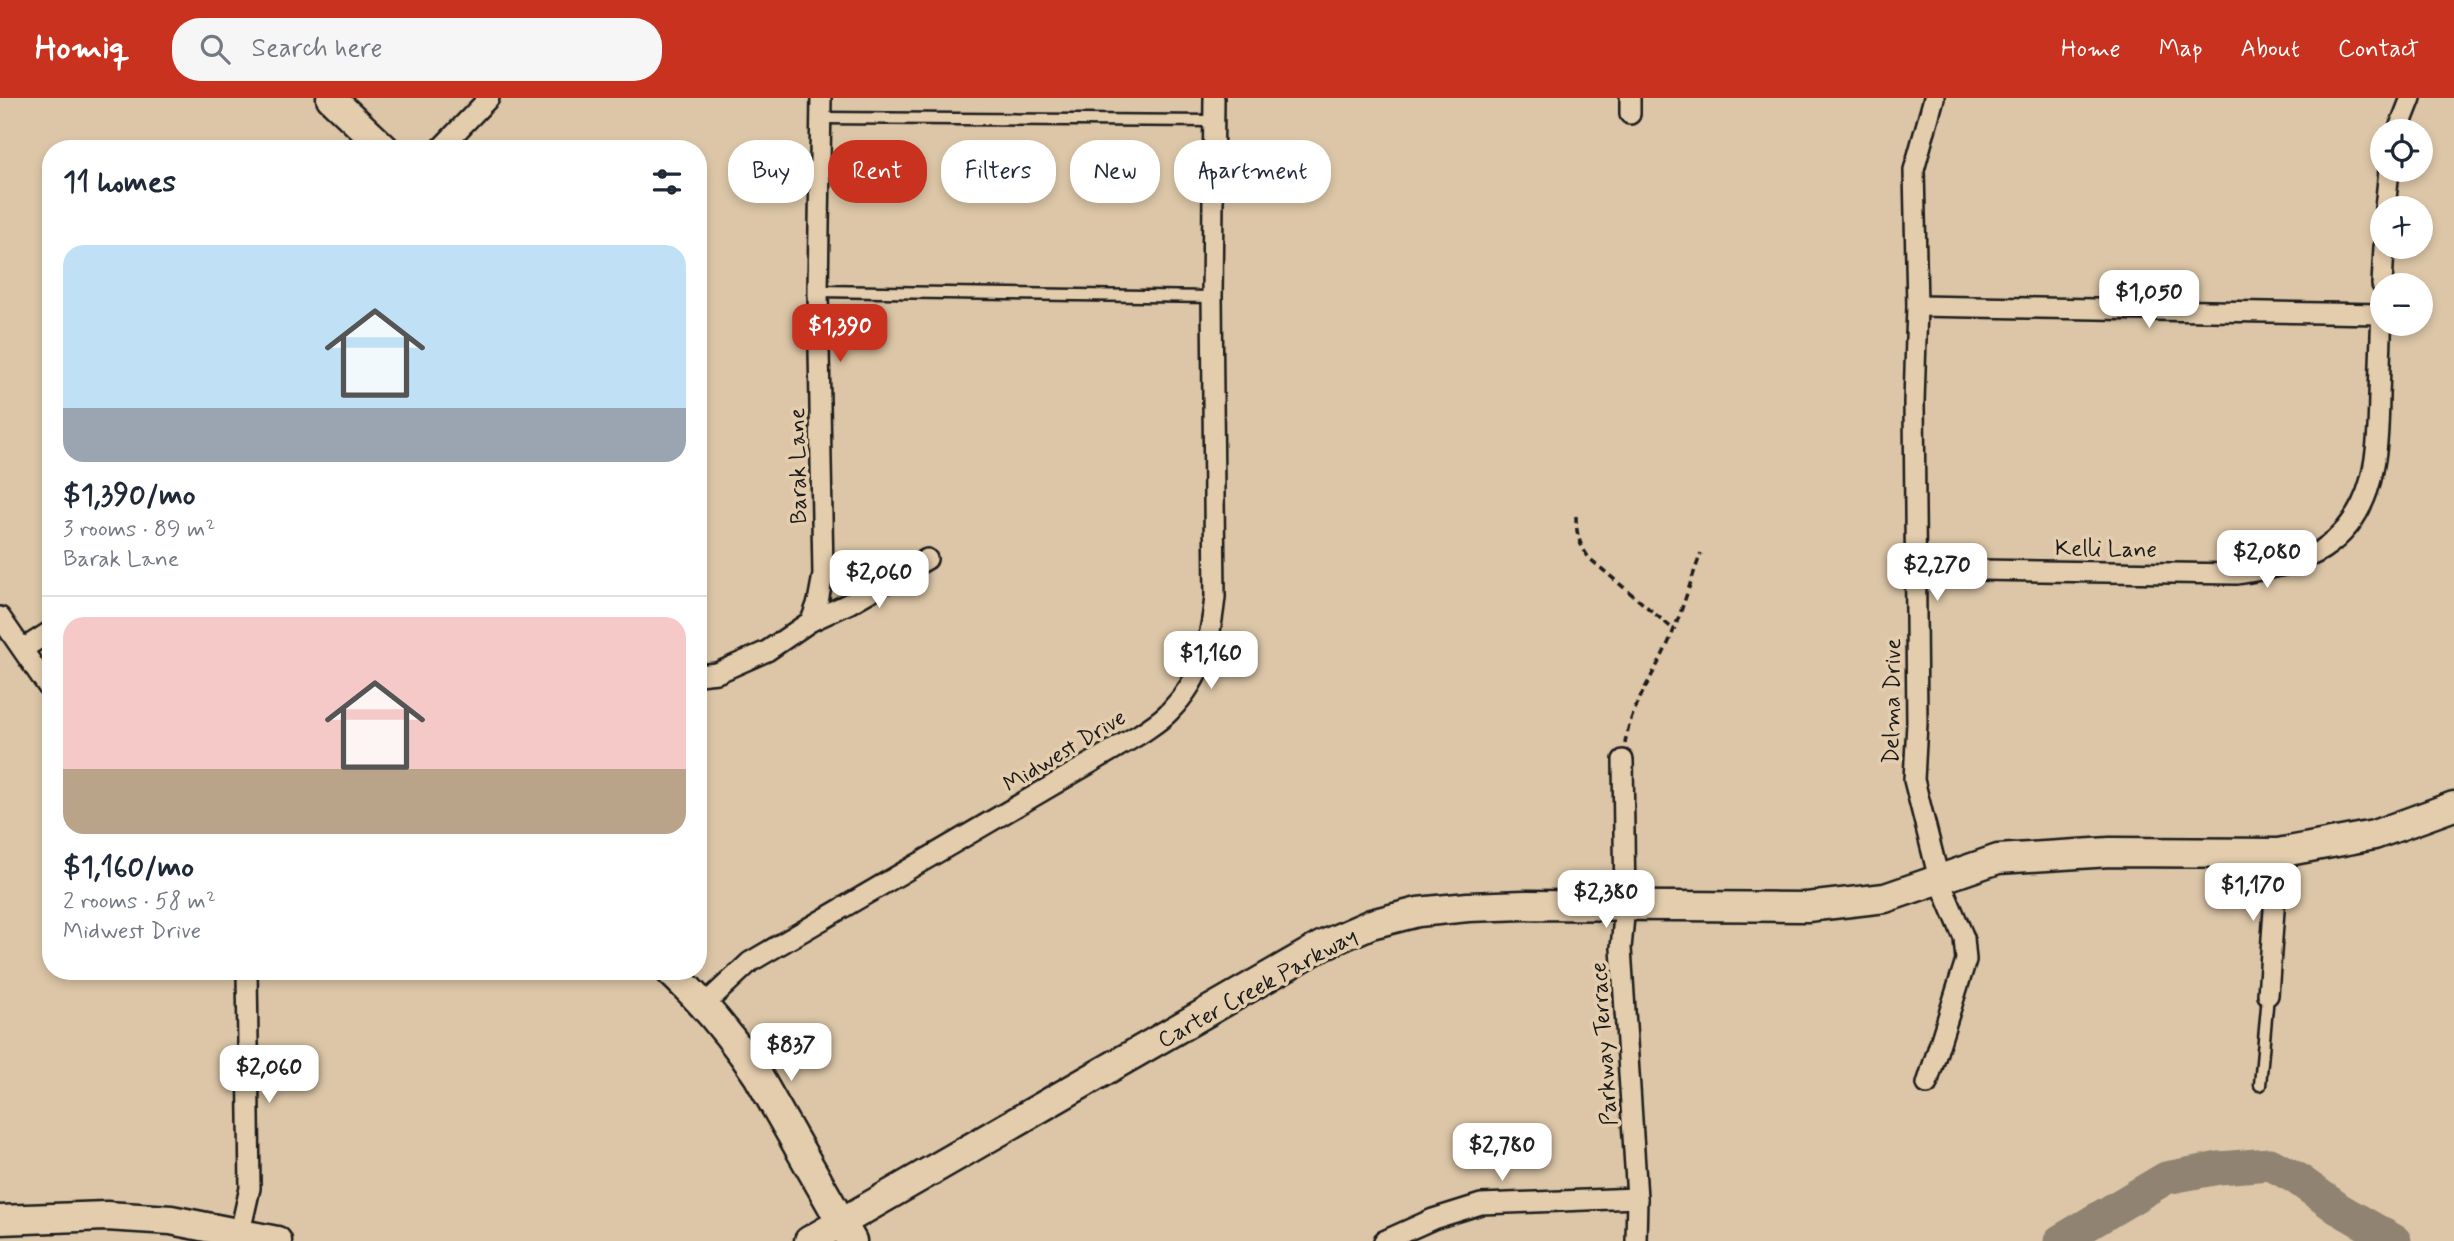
<!DOCTYPE html>
<meta charset="utf-8">
<style>
:root{--surface:#fff;--page:#f6f6f7;--text:#1f2937;--muted:#747a83;--line:#e0e1e3;--accent:#c8321e}
body{margin:0;font-family:Mynerve,sans-serif;background:var(--page);color:var(--text);height:100vh;display:flex;flex-direction:column;font-size:26px;white-space:nowrap}
*{box-sizing:border-box;margin:0}
p{font-size:23px;color:var(--muted)}
.icon{flex:none;width:38px;height:38px;fill:none;stroke:currentColor;stroke-width:2;stroke-linecap:round;stroke-linejoin:round}
.map{position:relative;flex:1;overflow:hidden}
.details{position:absolute;left:42px;top:42px;width:665px;height:840px;display:flex;flex-direction:column;background:var(--surface);border-radius:28px;box-shadow:0 4px 10px #0003}
.details>*{flex:none}
.guide{position:absolute;left:728px;top:42px;width:665px;height:63px;display:flex;gap:14px}
.fabs{position:absolute;left:2370px;top:21px;display:grid;gap:14px}
.fabs a{display:grid;place-items:center;width:63px;height:63px;border-radius:50%;background:var(--surface);box-shadow:0 4px 10px #0003;font-size:35px}
.price{position:absolute;translate:-50% -60px;padding:0 16px;border-radius:14px;background:#fff;color:#222;font-size:23px;line-height:46px;filter:drop-shadow(0 2px 4px #0008)}
.price::after{content:'';position:absolute;left:50%;top:42px;width:21px;height:16px;margin-left:-10px;background:inherit;clip-path:polygon(0 0,100% 0,50% 100%)}
.price.active{background:var(--accent);color:#fff}
ul{padding:0;list-style:none}
li{display:grid;align-content:center;gap:14px;height:371px;padding:0 21px}
li+li{border-top:2px solid var(--line)}
li span{display:grid;place-items:center;height:217px;border-radius:21px;color:#555}
li>.icon{margin-inline-start:auto}
span .icon{width:126px;height:126px;fill:#fffc;stroke-width:1}
li b{font-size:30px}
h2{display:flex;justify-content:space-between;align-items:center;height:84px;padding:0 21px;font-size:30px}
.chip{padding:0 24px;border-radius:28px;background:var(--surface);box-shadow:0 4px 10px #0003;font-size:24px;line-height:63px}
.chip.active{background:var(--accent);color:#fff}
header{display:flex;align-items:center;gap:42px;box-sizing:border-box;height:98px;padding:0 35px;background:var(--accent);color:#fff}
header strong{font-size:33px}
nav{display:flex;gap:38px;margin-inline-start:auto;font-size:24px}
.search{width:490px;height:63px;background:var(--page);display:flex;align-items:center;gap:18px;box-sizing:border-box;padding:0 24px;border-radius:28px;color:var(--muted);font-size:26px}
.map>svg:first-child{display:block}
.lines{fill:none;stroke-linecap:round;stroke-linejoin:round}
.river{stroke:#908371;stroke-width:33}
.lane-casing{stroke:#1c1c1c;stroke-width:15}
.street-casing{stroke:#1c1c1c;stroke-width:24}
.secondary-casing{stroke:#1c1c1c;stroke-width:33}
.path{stroke:#1c1c1c;stroke-width:3.5;stroke-dasharray:7 5;stroke-linecap:butt}
.lane{stroke:#e4cdad;stroke-width:10}
.street{stroke:#e4cdad;stroke-width:19}
.secondary{stroke:#e4cdad;stroke-width:28}
.labels{text-anchor:middle;stroke-width:7;stroke-linejoin:round;paint-order:stroke}
.street-label{font-size:23px;fill:#1c1c1c;stroke:#e4cdad}
</style>
<header>
<strong>Homiq</strong>
<div class="search"><svg class="icon" aria-label="search" viewBox="0 0 24 24"><circle cx="10" cy="10" r="6"/><path d="M15 15l6 6"/></svg>Search here</div>
<nav><a>Home</a><a>Map</a><a>About</a><a>Contact</a></nav>
</header>
<div class="map">
<svg width="2454" height="1143" viewBox="0 0 2454 1143">
<rect width="100%" height="100%" fill="#dcc6a7"/>
<filter id="ink" filterUnits="userSpaceOnUse"><feTurbulence type="fractalNoise" baseFrequency=".0143" numOctaves="2"/><feDisplacementMap in="SourceGraphic" scale="14" xChannelSelector="R" yChannelSelector="G"/><feConvolveMatrix kernelMatrix="1 2 1 2 8 2 1 2 1" color-interpolation-filters="sRGB"/></filter>
<g filter="url(#ink)">
<g class="lines">
<polyline class="river" points="2060,1143 2166,1080 2219,1070 2270,1066 2296,1080 2339,1111 2395,1143"/>
<defs>
<g id="lane">
<polyline points="821,20 1213,23"/>
<polyline points="818,193 1212,199"/>
<polyline points="2260,987 2268,897"/>
</g>
<g id="street">
<polyline points="1630,16 1630,0"/>
<polyline points="2398,33 2411,0"/>
<polyline points="440,51 489,0"/>
<polyline points="2385,110 2389,72"/>
<polyline points="2382,187 2384,149"/>
<polyline points="1917,208 2381,216"/>
<path d="M1916 471 2237 476C2263 472 2301 466 2323 451 2376 416 2378 355 2379 298 2380 268 2381 238 2382 208"/>
<polyline points="0,519 51,593"/>
<polyline points="811,523 818,504 823,477 818,193 821,0"/>
<polyline points="23,551 51,533"/>
<polyline points="698,577 717,575 767,553 811,523 850,505 927,461"/>
<polyline points="1623,662 1625,808 1621,850 1637,1100 1636,1143"/>
<polyline points="2268,897 2278,755"/>
<path d="M704 907 750 864 1140 636C1150 629 1162 622 1170 613 1203 579 1210 544 1215 499L1212 199 1214 0"/>
<polyline points="1927,986 1966,862 1964,840 1939,781 1914,682 1917,625 1914,304 1917,208 1914,72 1934,0"/>
<polyline points="240,1134 250,1090 247,873"/>
<polyline points="1384,1143 1433,1121 1481,1106 1637,1100"/>
</g>
<g id="secondary">
<polyline points="331,0 385,51"/>
<path d="M670 873C704 905 732 939 758 978L852 1143"/>
<polyline points="0,1122 106,1118 171,1122 277,1143"/>
<polyline points="809,1143 1323,847 1371,826 1418,814 1468,809 1525,807 1807,809 1885,800 1998,761 2110,754 2278,755 2374,737 2454,708"/>
</g>
</defs>
<use href="#lane" class="lane-casing"/>
<use href="#street" class="street-casing"/>
<use href="#secondary" class="secondary-casing"/>
<g class="path">
<path d="M1576 418C1576 435 1579 446 1589 460L1673 531"/>
<path d="M1625 646C1629 613 1651 581 1665 552 1680 521 1689 487 1701 455"/>
</g>
<use href="#lane" class="lane"/>
<use href="#street" class="street"/>
<use href="#secondary" class="secondary"/>
</g>
</g>
<g class="labels">
<g class="street-label">
<text transform="translate(797 368) rotate(-91)" y="8">Barak Lane</text>
<text transform="translate(2106 450) rotate(1)" y="8">Kelli Lane</text>
<text transform="translate(1891 603) rotate(-89)" y="8">Delma Drive</text>
<text transform="translate(1064 652) rotate(-31)" y="8">Midwest Drive</text>
<text transform="translate(1257 889) rotate(-29)" y="8">Carter Creek Parkway</text>
<text transform="translate(1603 946) rotate(-94)" y="8">Parkway Terrace</text>
</g>
</g>
</svg>
<div class="fabs">
<a><svg class="icon" aria-label="locate" viewBox="0 0 24 24"><circle cx="12" cy="12" r="6"/><path d="M12 2v4M12 18v4M2 12h4M18 12h4"/></svg></a>
<a>+</a>
<a>−</a>
</div>
<b class="price" style="left:2149px;top:232px">$1,050</b>
<b class="price active" style="left:840px;top:266px">$1,390</b>
<b class="price" style="left:2267px;top:492px">$2,080</b>
<b class="price" style="left:1937px;top:505px">$2,270</b>
<b class="price" style="left:879px;top:512px">$2,060</b>
<b class="price" style="left:1211px;top:593px">$1,160</b>
<b class="price" style="left:2253px;top:825px">$1,170</b>
<b class="price" style="left:1606px;top:832px">$2,380</b>
<b class="price" style="left:791px;top:985px">$837</b>
<b class="price" style="left:269px;top:1007px">$2,060</b>
<b class="price" style="left:1502px;top:1085px">$2,780</b>
<div class="guide">
<a class="chip">Buy</a>
<a class="chip active">Rent</a>
<a class="chip">Filters</a>
<a class="chip">New</a>
<a class="chip">Apartment</a>
</div>
<section class="details">
<h2>11 homes<svg class="icon" aria-label="filters" viewBox="0 0 24 24"><path d="M4 7h16M4 17h16"/><circle cx="9" cy="7" r="2"/><circle cx="15" cy="17" r="2"/></svg></h2>
<ul>
<li><span style="background:linear-gradient(#bfe0f5 75%,#9aa5b1 0)"><svg class="icon" aria-label="home" viewBox="0 0 24 24"><path d="M3 11l9-7 9 7M6 9v11h12V9"/></svg></span><div><b>$1,390/mo</b><p>3 rooms · 89 m²</p><p>Barak Lane</p></div></li>
<li><span style="background:linear-gradient(#f6c9c9 70%,#b9a48a 0)"><svg class="icon" aria-label="home" viewBox="0 0 24 24"><path d="M3 11l9-7 9 7M6 9v11h12V9"/></svg></span><div><b>$1,160/mo</b><p>2 rooms · 58 m²</p><p>Midwest Drive</p></div></li>
</ul>
</section>
</div>
